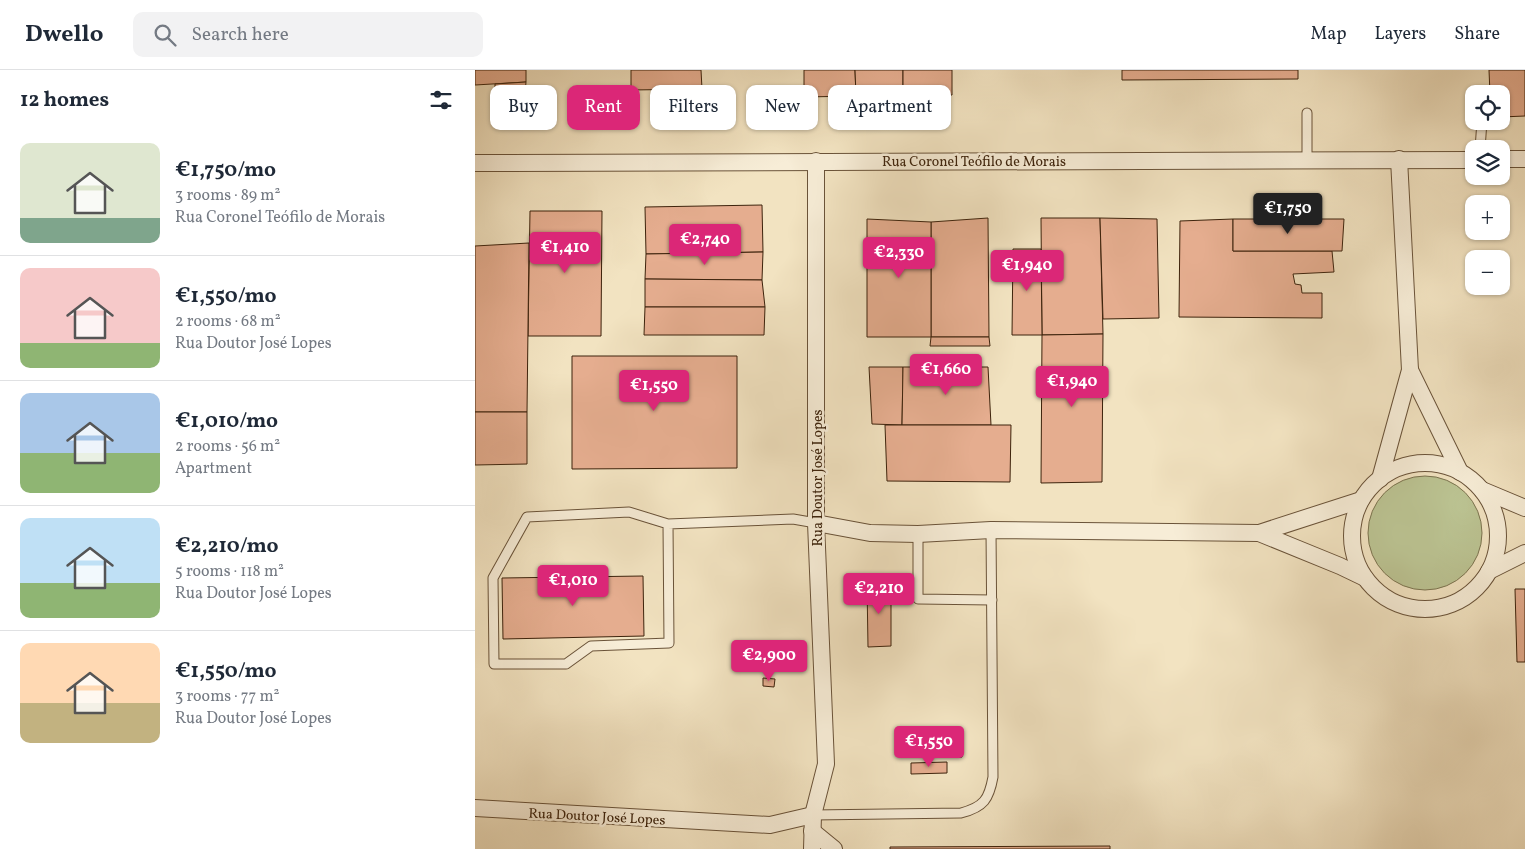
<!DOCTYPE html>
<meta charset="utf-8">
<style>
:root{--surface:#fff;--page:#f2f2f3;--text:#1f2937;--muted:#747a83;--line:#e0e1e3;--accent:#db2777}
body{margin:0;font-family:Vollkorn,serif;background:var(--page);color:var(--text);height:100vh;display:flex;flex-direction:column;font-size:19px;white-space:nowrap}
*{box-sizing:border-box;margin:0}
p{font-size:16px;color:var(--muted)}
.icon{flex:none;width:28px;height:28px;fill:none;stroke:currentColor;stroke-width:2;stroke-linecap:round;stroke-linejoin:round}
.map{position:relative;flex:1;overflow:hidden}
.side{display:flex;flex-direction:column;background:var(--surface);width:475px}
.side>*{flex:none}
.top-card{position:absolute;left:15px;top:15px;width:475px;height:45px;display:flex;gap:10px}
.controls{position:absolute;left:990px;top:15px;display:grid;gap:10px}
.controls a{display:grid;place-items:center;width:45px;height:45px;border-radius:10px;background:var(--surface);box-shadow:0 1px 4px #0004;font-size:25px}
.price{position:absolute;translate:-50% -42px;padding:0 11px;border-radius:5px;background:var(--accent);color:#fff;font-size:16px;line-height:32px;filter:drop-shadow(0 1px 2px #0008)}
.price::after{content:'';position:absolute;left:50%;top:30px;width:15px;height:11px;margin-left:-8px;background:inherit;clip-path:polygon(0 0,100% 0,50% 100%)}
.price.selected{background:#222;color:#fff}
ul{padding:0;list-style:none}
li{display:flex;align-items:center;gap:15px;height:125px;padding:0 20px}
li+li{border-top:1px solid var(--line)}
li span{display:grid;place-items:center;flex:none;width:140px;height:100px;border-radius:10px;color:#555}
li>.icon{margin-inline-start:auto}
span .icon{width:60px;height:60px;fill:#fffc;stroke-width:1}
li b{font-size:21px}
h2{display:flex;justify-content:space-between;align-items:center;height:60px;padding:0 20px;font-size:21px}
.tag{padding:0 18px;border-radius:10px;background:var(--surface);box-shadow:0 1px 4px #0004;font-size:18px;line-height:45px}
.tag.selected{background:var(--accent);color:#fff}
header{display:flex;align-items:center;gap:30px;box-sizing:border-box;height:70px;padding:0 25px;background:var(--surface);border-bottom:1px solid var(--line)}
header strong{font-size:24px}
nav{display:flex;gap:28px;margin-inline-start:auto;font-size:18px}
.search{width:350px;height:45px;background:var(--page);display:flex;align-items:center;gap:12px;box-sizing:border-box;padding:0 18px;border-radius:10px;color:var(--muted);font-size:19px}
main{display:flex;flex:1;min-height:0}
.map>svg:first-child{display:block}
.green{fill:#bbc392;stroke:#7c734f}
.building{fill:#e5ad8f;stroke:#3d230c}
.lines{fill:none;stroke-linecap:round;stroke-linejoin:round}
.lane-casing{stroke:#6a5339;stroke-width:11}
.street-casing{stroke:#6a5339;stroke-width:18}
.lane{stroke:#f7edd7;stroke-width:9}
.street{stroke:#f7edd7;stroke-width:16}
.labels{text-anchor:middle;stroke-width:5;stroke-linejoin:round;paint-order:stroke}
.street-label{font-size:14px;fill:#3d230c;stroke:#f7edd7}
</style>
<header>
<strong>Dwello</strong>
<div class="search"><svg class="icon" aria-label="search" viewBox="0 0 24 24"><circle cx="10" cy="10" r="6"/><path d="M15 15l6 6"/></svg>Search here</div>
<nav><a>Map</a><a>Layers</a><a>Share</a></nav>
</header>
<main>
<section class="side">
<h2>12 homes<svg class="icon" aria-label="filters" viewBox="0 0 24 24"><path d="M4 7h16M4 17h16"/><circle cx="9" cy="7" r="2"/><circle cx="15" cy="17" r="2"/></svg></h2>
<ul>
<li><span style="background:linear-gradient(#dfe7d0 75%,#7fa58c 0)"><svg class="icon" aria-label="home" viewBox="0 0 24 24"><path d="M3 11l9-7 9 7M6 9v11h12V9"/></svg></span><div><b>€1,750/mo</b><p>3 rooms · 89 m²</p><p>Rua Coronel Teófilo de Morais</p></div></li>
<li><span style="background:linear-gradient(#f6c9c9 75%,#8fb573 0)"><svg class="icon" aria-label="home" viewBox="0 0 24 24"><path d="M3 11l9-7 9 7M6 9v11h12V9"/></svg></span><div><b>€1,550/mo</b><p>2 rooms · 68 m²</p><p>Rua Doutor José Lopes</p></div></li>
<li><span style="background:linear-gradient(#a9c7e8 60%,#8fb573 0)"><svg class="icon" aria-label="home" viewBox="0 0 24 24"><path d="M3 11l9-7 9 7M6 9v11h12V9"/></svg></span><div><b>€1,010/mo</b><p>2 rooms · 56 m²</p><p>Apartment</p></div></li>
<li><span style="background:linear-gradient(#bfe0f5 65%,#8fb573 0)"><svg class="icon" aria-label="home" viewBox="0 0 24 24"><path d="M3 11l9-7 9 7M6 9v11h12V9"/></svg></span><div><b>€2,210/mo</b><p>5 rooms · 118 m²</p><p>Rua Doutor José Lopes</p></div></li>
<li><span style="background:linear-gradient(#ffd9b3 60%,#c2b280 0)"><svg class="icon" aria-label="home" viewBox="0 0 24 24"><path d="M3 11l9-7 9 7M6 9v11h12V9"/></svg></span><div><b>€1,550/mo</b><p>3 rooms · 77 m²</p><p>Rua Doutor José Lopes</p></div></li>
</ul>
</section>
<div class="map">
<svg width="1050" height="779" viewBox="0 0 1050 779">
<rect width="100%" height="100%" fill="#f2e3c1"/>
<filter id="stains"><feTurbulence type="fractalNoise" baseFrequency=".004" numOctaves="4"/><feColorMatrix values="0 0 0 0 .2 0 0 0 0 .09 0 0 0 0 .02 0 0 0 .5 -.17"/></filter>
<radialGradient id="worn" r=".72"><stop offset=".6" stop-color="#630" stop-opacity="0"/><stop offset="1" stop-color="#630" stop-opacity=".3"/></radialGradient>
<circle class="green" cx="950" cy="463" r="57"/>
<g class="building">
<polygon points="0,0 51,0 51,12 0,15"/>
<polygon points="156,0 226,0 227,19 156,20"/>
<polygon points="329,0 380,0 381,26 329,27"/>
<polygon points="380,0 428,0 428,26 381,26"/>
<polygon points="428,0 477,0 477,25 428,26"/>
<polygon points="647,0 823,0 823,9 647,10"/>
<polygon points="1014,0 1050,0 1050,46 1026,47 1026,24 1015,24"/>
<polygon points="51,12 50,24 20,24 20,14"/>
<polygon points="287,135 288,182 171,184 170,137"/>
<polygon points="55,141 127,141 126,266 53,266"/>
<polygon points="513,148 514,267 456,267 456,152"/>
<polygon points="566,148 625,148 628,264 567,265"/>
<polygon points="625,148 682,149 684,248 628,249"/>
<polygon points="392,149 456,152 456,267 392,267"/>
<polygon points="758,149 758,181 857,181 859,202 818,204 820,214 826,215 827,223 847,223 847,248 704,247 705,151"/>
<polygon points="758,149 869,149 867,181 758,181"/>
<polygon points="54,173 52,342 0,342 0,176"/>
<polygon points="538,179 566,179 567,265 537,265"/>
<polygon points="288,182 287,210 170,209 171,184"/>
<polygon points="170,209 287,210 290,237 170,237"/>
<polygon points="170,237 290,237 289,265 169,265"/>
<polygon points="628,264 627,412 566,413 567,265"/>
<polygon points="456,267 514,267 515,276 455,276"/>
<polygon points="97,286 262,286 262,398 97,399"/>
<polygon points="394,297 428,297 427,355 397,354"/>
<polygon points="428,297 513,297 516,355 427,355"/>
<polygon points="0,342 52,342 52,394 0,395"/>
<polygon points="410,355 536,355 535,412 412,411"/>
<polygon points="168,506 169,566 28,569 27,508"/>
<polygon points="392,514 416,514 416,576 393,577"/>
<polygon points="1040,519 1050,519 1050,592 1042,592"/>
<polygon points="283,590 294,590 294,599 282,599"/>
<polygon points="288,608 300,609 299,617 288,616"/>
<polygon points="488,676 487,687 437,687 437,677"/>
<polygon points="472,692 472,703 436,704 436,693"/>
<polygon points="635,776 635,779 415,779 415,777"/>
</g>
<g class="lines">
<defs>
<g id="lane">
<polyline points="832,43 832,91"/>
<polyline points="1005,79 1007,51"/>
<polyline points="193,454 194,573 116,576 91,594 19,594 18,508 52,447 154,442 193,454 318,449 341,453"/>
<polyline points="443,464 443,529 517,530"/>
<path d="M338 745 486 743C509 737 514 729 518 707L516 460"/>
</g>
<g id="street">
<polyline points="1026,89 1050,89"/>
<polyline points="0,93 999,90"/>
<polyline points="935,300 985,402"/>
<circle cx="950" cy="466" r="73"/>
<polyline points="905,409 935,300 924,89"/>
<polyline points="1007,420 1050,438"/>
<polyline points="341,453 395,463 443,464 516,460 784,463 886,430"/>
<polyline points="784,463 865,496 890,508"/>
<polyline points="1014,501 1050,483"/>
<polyline points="0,738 295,755 338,745"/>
<polyline points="337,761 359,779"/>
<polyline points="337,779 338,745 351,694 341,453 341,91"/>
</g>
</defs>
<use href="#lane" class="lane-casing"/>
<use href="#street" class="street-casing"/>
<use href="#lane" class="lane"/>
<use href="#street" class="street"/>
</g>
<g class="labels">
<g class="street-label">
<text x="499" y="96">Rua Coronel Teófilo de Morais</text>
<text transform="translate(342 408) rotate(-90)" y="5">Rua Doutor José Lopes</text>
<text transform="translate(122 746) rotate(3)" y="5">Rua Doutor José Lopes</text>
</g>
</g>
<rect width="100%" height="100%" filter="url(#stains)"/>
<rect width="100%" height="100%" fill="url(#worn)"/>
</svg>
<div class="controls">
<a><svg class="icon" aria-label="locate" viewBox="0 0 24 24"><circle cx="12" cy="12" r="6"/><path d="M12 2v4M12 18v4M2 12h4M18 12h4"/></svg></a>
<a><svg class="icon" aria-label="layers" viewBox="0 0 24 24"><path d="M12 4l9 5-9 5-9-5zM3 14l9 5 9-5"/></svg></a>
<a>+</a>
<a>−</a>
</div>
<b class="price selected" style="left:813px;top:165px">€1,750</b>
<b class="price" style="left:230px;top:196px">€2,740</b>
<b class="price" style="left:90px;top:204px">€1,410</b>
<b class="price" style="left:424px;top:209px">€2,330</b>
<b class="price" style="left:552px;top:222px">€1,940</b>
<b class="price" style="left:471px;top:326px">€1,660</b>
<b class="price" style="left:597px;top:338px">€1,940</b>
<b class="price" style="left:179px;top:342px">€1,550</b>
<b class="price" style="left:98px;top:537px">€1,010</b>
<b class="price" style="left:404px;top:545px">€2,210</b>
<b class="price" style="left:294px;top:612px">€2,900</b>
<b class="price" style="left:454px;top:698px">€1,550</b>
<div class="top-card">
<a class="tag">Buy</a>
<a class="tag selected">Rent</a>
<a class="tag">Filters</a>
<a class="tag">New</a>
<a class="tag">Apartment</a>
</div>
</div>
</main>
